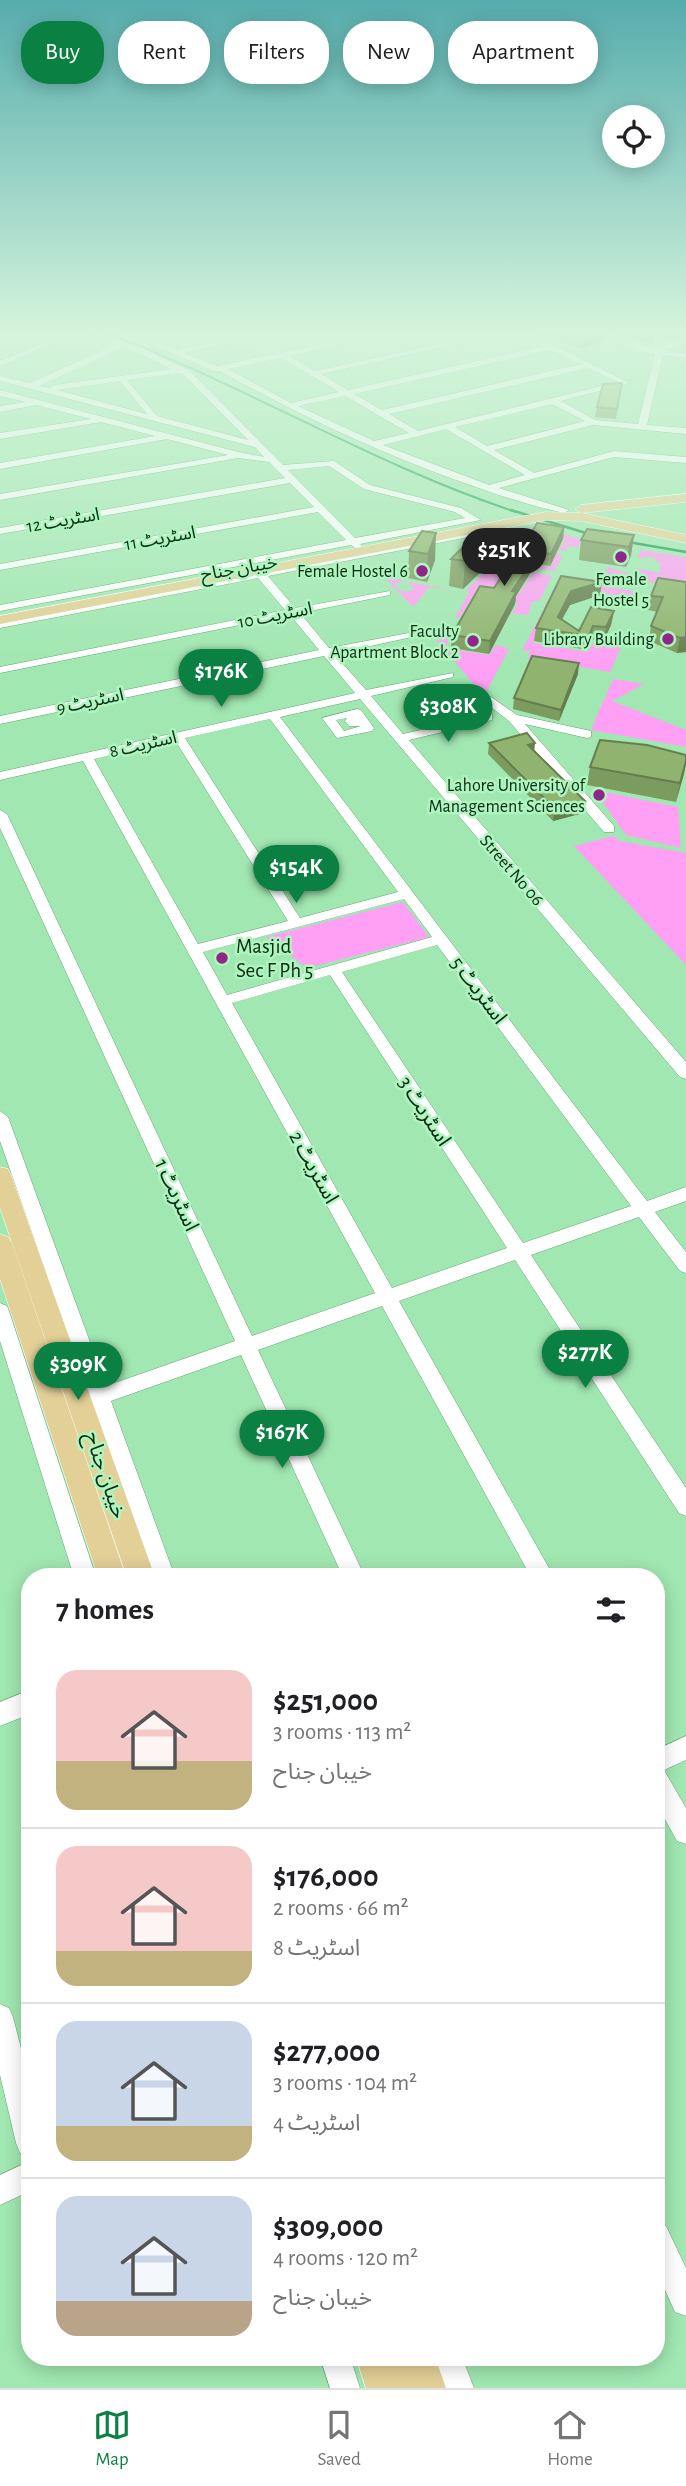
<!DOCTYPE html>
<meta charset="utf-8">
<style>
:root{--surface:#fff;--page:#f6f6f6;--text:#202124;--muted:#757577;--line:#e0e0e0;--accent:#0b8043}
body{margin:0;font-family:"Alegreya Sans","Noto Sans Arabic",sans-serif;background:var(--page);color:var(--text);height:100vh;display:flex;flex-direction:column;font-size:26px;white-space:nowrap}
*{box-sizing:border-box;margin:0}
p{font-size:23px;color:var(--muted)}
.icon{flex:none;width:38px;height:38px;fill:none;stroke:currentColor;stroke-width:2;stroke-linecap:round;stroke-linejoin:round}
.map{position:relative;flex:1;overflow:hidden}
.sheet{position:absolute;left:21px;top:1568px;width:644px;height:798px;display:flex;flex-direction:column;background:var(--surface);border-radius:28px;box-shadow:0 4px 18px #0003}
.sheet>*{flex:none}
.hud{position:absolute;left:21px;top:21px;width:644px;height:63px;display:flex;gap:14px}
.controls{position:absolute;left:602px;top:105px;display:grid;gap:14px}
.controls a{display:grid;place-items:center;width:63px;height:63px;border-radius:50%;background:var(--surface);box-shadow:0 4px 18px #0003;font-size:35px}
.price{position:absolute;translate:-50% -60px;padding:0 16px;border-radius:24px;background:var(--accent);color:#fff;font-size:23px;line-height:46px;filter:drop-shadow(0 2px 4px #0008)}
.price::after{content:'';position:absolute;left:50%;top:42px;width:21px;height:16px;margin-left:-10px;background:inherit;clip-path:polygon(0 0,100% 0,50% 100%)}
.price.current{background:#222;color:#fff}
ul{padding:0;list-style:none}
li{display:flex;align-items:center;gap:21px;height:175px;padding:0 35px}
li+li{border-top:2px solid var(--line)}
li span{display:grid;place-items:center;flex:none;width:196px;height:140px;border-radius:21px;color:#555}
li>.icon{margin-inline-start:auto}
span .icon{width:84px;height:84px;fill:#fffc;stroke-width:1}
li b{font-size:30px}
h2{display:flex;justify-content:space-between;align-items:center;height:84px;padding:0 35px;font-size:30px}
.pill{padding:0 24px;border-radius:28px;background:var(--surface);box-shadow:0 4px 18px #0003;font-size:24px;line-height:63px}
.pill.current{background:var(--accent);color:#fff}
.menu{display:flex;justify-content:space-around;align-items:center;height:98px;border-top:2px solid var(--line);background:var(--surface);font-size:19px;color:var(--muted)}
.menu a{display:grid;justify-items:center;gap:4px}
.menu .current{color:var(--accent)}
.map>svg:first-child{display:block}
.green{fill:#ffa0f4}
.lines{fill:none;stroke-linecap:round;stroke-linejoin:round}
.stream-far1{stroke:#199f51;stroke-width:2}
.stream{stroke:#199f51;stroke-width:2.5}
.minor-casing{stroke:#62a674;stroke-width:1}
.major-casing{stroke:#fff;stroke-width:1}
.minor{fill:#fff;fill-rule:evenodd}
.major{fill:#e3d097;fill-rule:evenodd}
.wall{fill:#7c9b5f}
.shaded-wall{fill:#657e4e}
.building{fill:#90b46f;stroke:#657e4e;stroke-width:2}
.poi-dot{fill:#912689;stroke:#aef5be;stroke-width:2.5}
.labels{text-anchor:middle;stroke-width:5;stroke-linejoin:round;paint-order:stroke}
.far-street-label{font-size:18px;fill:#0d2a16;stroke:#aef5be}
.far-poi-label{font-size:18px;fill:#0d2a16;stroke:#aef5be;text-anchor:end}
.poi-label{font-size:21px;fill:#0d2a16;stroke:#aef5be;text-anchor:start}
.street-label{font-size:21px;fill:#0d2a16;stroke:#aef5be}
</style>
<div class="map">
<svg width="686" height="2388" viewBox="0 0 686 2388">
<rect width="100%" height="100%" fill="#a1e7b1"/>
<g class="green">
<polygon points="543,526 582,540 578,547 567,547 566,551 548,548 550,544 562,546 565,538 538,534 519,563 550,567 554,559 544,558 549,552 558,553 562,558 554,571 476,562 486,549 520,543 511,533"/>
<polygon points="641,550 686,557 686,586 604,577 608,567 637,576 641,573 637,568 660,573 660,564 653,557 637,558"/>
<polygon points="489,568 519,572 499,590 519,594 533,572 552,576 539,601 532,601 528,615 512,613 518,603 475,595 459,618 455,618 469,592 466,590"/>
<polygon points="384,577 406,581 394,584 402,592 414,590 408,582 454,590 429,587 413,607"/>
<polygon points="559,580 568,580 639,592 634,608 619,605 620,596 566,588 547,611 543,610"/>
<polygon points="542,613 551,615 545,617 533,643 588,652 593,643 621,647 610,672 528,658 531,648 529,651 522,650"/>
<polygon points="433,636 447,637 449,640 445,648 489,655 496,645 509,649 484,696"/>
<polygon points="613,679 644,684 612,701 686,730 686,747 591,730 604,699 608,700 605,698"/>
<polygon points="594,790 678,807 681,848 626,835"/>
<polygon points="613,836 620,841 686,853 686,965 574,846"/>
<polygon points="403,902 429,937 307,968 266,937"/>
</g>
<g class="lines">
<path class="stream-far1" d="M103 332C244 384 373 465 516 512"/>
<g class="stream">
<polyline points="511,510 589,534"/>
<polyline points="628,542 686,552"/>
</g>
<defs>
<g id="minor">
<polygon points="0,332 5,332 0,334"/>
<polygon points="69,332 79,332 0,366 0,361"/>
<path d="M84 332H95L138 346 190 371 283 465 334 461 370 485 461 508 481 520 360 544 362 546 357 549 351 545 0 611V605L346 540 318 512 0 570V564L314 507 290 483 0 534V528L285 478 269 462 238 458 0 500V494L228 455 167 439 0 469V463L155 436 101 422 0 439V433L91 419 36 405 0 412V406L26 402 0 396V390L238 452 264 457 255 447 0 381V376L30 383 116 344ZM124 347 172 369 54 385 50 388 39 386ZM180 373 184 375 248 440 157 416 127 380ZM120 381 147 414 57 390ZM329 466 364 489 455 512 465 518 355 538 288 470Z"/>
<polygon points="159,332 167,332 168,333 164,335"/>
<path d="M266 332H281L184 353 217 366 319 345 297 332H307L327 343 381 332H396L289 356 315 371 495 332H510L321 374 348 390 543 346 516 332H526L630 383 561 401 595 420 638 424 655 354 642 352 598 332H609L653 349 686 338V343L664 350 686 354V358L663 355 647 425 686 428V434L593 425 494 450 534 473 614 451 686 457V463L614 457 499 488 569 510 564 513C527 505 492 493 456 480 373 450 297 414 220 371H213L132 336 139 334 176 350ZM550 350 581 364 382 410 354 394ZM281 358 339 392 291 403 228 369ZM588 368 618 382 418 431 389 414ZM345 396 409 433 374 441 298 406ZM552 404 585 421 487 446 455 427ZM446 429 525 475 489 485 383 445Z"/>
<path d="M470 531 475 534 474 536 268 576 295 608 390 591V595L300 613 329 648 430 629V633L334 654 366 690 453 673V677L371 696 403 734 492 714V720L409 740 686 1062V1079L680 1077 360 699 280 717 647 1201 686 1187V1201L655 1212 686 1252V1273L680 1271 639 1217 531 1255 686 1488V1516L679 1513 515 1260 399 1301 554 1577H531L382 1306 258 1350 365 1577H343L241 1355 111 1401 175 1577H153L93 1407 80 1411 73 1409 70 1403 73 1397 88 1392 0 1141V1111L8 1117 106 1386 235 1341 0 828V810L7 814 252 1336 375 1293 83 761 0 780V772L355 693 324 656 0 724V716L319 650 290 615 0 673V667L285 610 258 578 0 628V622L254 573 252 570 257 567 263 571ZM270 719 398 892 300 918 185 738ZM175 740 288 921 198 944 94 759ZM404 899 432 937 227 995 203 952ZM437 945 631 1206 523 1243 342 972ZM330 975 507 1248 392 1288 232 1003Z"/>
<polygon points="491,697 517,715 591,731 591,737 587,738 525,724 614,826 614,832 604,832 509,721 487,704 485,701"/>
<path d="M357 709 361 710 374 728 372 731 337 738 322 718ZM347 718 345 721 349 726H361L344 731 336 720Z"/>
<polygon points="0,1303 7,1306 9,1311 96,1577 74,1577 0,1341"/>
<polygon points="30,1690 30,1714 0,1726 0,1702"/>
<polygon points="686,1736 686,1760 664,1770 686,1808 686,1844 677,1841 656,1803 656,1750"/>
<polygon points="0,2004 9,2008 13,2017 30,2084 30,2157 20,2153 16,2143 0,2075"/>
<polygon points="30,2161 30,2191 0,2205 0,2175"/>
<polygon points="656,2221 666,2226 686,2268 686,2316 675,2312 656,2270"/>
<polygon points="320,2357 350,2357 360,2388 330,2388"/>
<polygon points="432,2357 462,2357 474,2388 444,2388"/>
</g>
<g id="major">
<polygon points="686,494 686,502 581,513 575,509 581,505"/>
<polygon points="546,512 582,513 686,535 686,543 582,521 546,520 0,624 0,616"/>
<polygon points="0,1167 8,1169 11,1175 155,1577 127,1577 0,1208"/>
<polygon points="0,1234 8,1237 12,1243 126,1577 98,1577 0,1279"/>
<polygon points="356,2357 435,2357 446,2388 366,2388"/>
</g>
</defs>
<use href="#minor" class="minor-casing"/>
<use href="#major" class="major-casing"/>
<use href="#minor" class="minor"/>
<use href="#major" class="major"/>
</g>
<g class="wall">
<polygon points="532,332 643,332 654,337 653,345 608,332 607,339 582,349 545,337"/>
<polygon points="650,332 684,332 683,336 669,340"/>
<polygon points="622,383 616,419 595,417 597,407"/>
<polygon points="564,527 563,539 550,566 536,564 516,596 515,604 489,654 451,648 452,635 513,566"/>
<polygon points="422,531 435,560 427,582 408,578 409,551"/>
<polygon points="634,535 631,555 626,567 579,560 581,540"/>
<polygon points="487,541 485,568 463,589 449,586 451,559"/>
<polygon points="561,576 600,595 570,605 562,619 579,631 614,611 611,625 604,640 591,640 588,650 534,641 536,628"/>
<polygon points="686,582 686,652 677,653 649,641 651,626 657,612 648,610 651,596"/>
<polygon points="578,674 559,721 513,709 514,698"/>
<polygon points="489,743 585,801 583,813 553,821 488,754"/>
<polygon points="686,763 676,802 587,785 590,767"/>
</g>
<g class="shaded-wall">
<polygon points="608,332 607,339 582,349 583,341"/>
<polygon points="674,332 684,332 683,336 669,340 670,333"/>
<polygon points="564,527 563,539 550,566 551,554"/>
<polygon points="436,533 435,560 427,582 428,554"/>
<polygon points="634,535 631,555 626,567 629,547"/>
<polygon points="487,541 485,568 463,589 465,561"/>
<polygon points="538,552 536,564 516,596 515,604 489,654 490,641 512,591"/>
<polygon points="602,582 600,595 570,605 556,630 558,617 571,591"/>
<polygon points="614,611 611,625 604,640 606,627"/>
<polygon points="593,626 591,640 588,650 589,636"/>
<polygon points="686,637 686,652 677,653 680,638"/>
<polygon points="579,663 578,674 559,721 561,710"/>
<polygon points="535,743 534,754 528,745"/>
<polygon points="686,761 684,774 676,802 680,783"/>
<polygon points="585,801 583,813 553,821 555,809"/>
</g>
<g class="building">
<polygon points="551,332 607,332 583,341"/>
<polygon points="635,332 643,332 654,337"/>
<polygon points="622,383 617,409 597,407 603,384"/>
<polygon points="537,523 564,527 551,554 538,552 512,591 516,592 490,641 452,635 480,586 494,588 509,566 513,566"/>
<polygon points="587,529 634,535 629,547 581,540"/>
<polygon points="422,531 436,533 428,554 409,551"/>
<polygon points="471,539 487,541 465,561 451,559"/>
<polygon points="561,576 602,582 571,591 558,617 579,631 591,607 614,611 606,627 593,626 589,636 536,628"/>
<polygon points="658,578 686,582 686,637 680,638 651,626 663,597 651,596"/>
<polygon points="532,656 579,663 561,710 514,698"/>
<polygon points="527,733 535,743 528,745 585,801 555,809 489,743"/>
<polygon points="600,740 647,745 686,755 686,761 680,783 590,767"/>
</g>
<linearGradient id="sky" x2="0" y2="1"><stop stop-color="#55acac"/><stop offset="0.5" stop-color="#d5f4dc"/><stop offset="1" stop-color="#d5f4dc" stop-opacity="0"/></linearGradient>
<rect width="686" height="666" fill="url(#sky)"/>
<g class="poi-dot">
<circle cx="621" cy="557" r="7"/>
<circle cx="422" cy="571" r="7"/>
<circle cx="668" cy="639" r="7"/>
<circle cx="473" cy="641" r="7"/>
<circle cx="599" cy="795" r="7"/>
<circle cx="222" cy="958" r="7"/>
</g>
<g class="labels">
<g class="far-street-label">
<text transform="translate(63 520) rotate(-10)" y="6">اسٹریٹ 12</text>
<text transform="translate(160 538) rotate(-10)" y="6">اسٹریٹ 11</text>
<text transform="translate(239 568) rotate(-10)" y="6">خیبان جناح</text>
<text transform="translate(275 615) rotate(-11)" y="6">اسٹریٹ 10</text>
<text transform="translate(90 701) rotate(-12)" y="6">اسٹریٹ 9</text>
<text transform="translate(143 744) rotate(-13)" y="6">اسٹریٹ 8</text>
<text transform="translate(512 870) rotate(49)" y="6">Street No 06</text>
</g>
<g class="far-poi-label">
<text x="408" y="577">Female Hostel 6</text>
<text x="621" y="585" text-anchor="middle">Female<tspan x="621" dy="21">Hostel 5</tspan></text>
<text x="459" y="637">Faculty<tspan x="459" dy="21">Apartment Block 2</tspan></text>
<text x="654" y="645">Library Building</text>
<text x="585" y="791">Lahore University of<tspan x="585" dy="21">Management Sciences</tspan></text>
</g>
<g class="poi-label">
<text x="236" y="953">Masjid<tspan x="236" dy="24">Sec F Ph 5</tspan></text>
</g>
<g class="street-label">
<text transform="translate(479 990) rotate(53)" y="7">اسٹریٹ 5</text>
<text transform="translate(425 1111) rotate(57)" y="7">اسٹریٹ 3</text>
<text transform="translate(314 1167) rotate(61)" y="7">اسٹریٹ 2</text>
<text transform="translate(177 1195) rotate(65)" y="7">اسٹریٹ 1</text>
<text transform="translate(106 1475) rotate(71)" y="7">خیبان جناح</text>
</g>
</g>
</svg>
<div class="controls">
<a><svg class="icon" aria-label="locate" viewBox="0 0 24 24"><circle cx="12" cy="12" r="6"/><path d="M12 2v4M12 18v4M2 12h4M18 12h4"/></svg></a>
</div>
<b class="price current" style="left:504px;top:588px">$251K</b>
<b class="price" style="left:221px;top:709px">$176K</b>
<b class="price" style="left:448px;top:744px">$308K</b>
<b class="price" style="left:296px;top:905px">$154K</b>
<b class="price" style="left:585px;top:1390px">$277K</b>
<b class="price" style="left:78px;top:1402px">$309K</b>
<b class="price" style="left:282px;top:1470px">$167K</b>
<div class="hud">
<a class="pill current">Buy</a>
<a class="pill">Rent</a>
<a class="pill">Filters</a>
<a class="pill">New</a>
<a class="pill">Apartment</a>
</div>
<section class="sheet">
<h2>7 homes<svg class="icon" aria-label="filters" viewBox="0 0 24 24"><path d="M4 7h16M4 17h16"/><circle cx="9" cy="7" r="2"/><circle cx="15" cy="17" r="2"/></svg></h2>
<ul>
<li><span style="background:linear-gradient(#f6c9c9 65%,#c2b280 0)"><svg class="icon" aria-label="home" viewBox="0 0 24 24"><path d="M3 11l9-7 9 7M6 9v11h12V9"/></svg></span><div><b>$251,000</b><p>3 rooms · 113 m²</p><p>خیبان جناح</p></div></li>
<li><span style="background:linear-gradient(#f6c9c9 75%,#c2b280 0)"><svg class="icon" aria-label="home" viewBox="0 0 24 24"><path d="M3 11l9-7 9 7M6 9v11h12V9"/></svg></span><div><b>$176,000</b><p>2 rooms · 66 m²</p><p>اسٹریٹ 8</p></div></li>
<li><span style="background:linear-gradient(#c9d6e8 75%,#c2b280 0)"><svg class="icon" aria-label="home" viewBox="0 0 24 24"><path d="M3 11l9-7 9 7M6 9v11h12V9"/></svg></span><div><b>$277,000</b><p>3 rooms · 104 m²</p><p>اسٹریٹ 4</p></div></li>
<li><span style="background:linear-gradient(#c9d6e8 75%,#b9a48a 0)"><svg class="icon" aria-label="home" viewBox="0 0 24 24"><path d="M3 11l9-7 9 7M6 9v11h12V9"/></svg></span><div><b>$309,000</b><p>4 rooms · 120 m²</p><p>خیبان جناح</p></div></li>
</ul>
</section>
</div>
<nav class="menu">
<a class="current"><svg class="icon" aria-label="map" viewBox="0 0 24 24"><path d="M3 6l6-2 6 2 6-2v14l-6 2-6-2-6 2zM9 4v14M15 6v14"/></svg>Map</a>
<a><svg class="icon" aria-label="saved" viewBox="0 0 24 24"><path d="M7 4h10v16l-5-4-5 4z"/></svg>Saved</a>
<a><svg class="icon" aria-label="home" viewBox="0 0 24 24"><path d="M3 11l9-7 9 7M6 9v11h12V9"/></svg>Home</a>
</nav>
